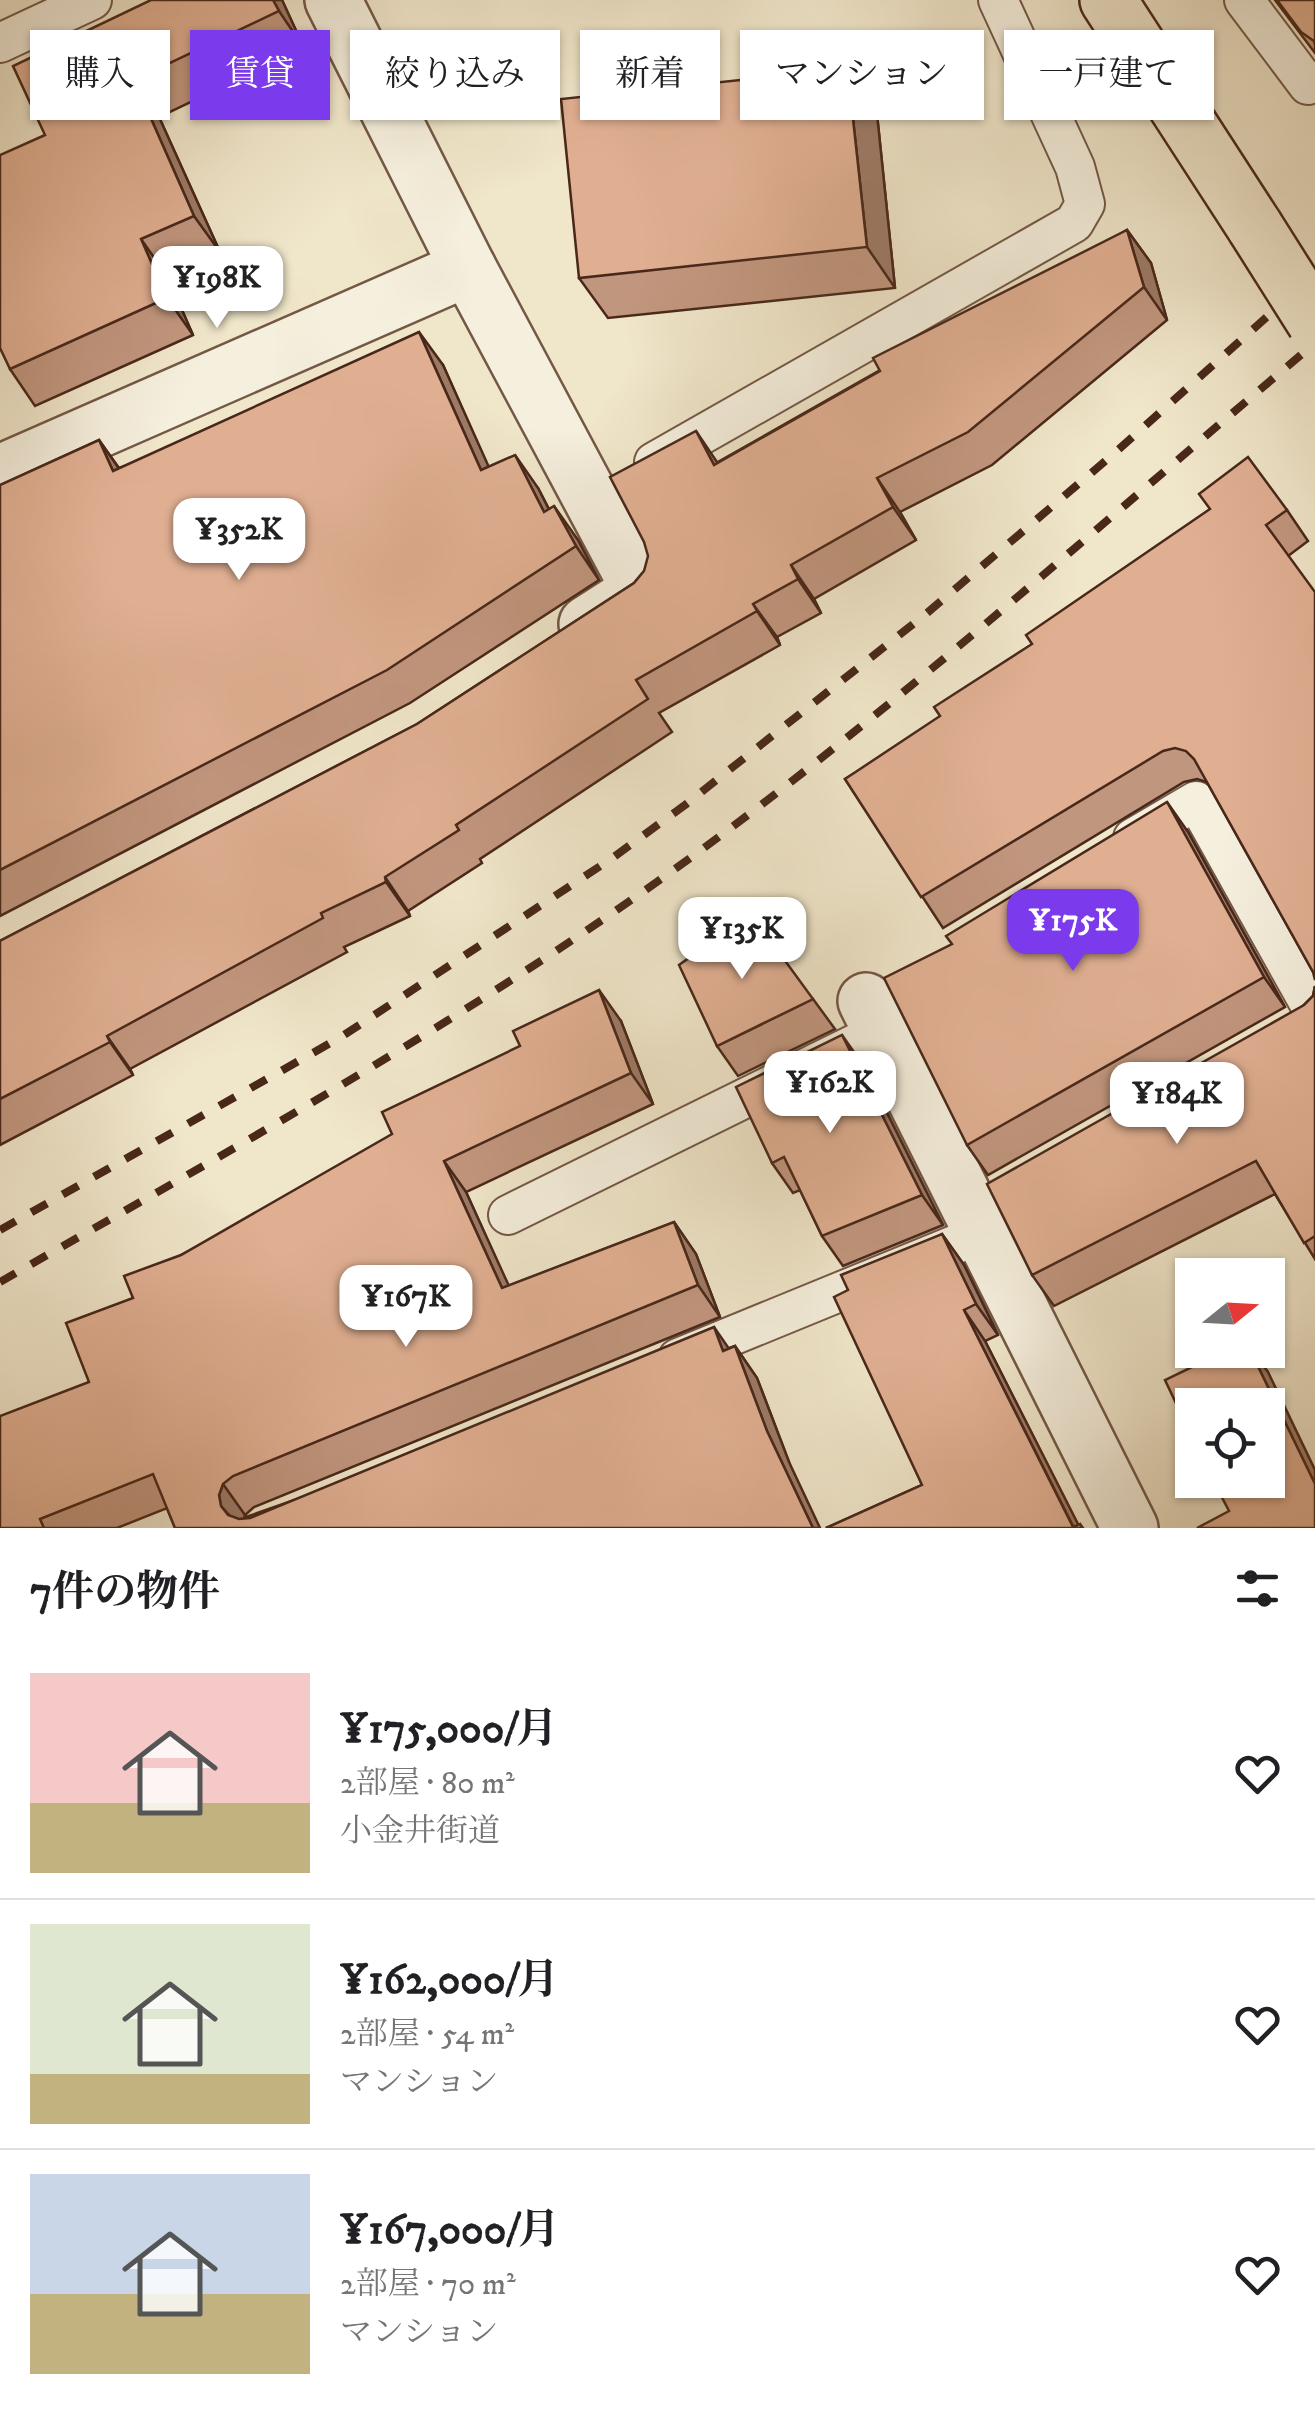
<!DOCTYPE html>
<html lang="ja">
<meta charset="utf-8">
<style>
:root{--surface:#fff;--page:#f6f6f6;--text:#202124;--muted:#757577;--line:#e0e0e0;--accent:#7c3aed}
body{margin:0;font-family:"IM FELL DW Pica","Noto Serif JP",serif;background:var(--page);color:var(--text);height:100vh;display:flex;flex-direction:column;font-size:38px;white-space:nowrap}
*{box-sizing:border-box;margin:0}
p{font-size:32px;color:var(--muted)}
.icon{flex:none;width:55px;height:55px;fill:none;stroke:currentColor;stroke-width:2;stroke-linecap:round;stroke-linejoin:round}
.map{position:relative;height:1528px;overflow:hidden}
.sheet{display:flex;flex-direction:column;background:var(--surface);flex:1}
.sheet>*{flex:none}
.hud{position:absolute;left:30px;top:30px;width:1255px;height:90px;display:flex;gap:20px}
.needle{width:65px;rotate:72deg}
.fabs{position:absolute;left:1175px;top:1258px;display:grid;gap:20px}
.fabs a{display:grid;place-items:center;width:110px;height:110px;border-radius:0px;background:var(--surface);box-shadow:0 2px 8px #0004;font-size:50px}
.price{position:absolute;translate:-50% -85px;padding:0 22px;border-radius:20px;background:#fff;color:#222;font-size:32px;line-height:65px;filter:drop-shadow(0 2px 5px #0008)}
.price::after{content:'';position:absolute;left:50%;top:60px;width:30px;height:22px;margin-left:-15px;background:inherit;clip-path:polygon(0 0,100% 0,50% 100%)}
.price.selected{background:var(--accent);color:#fff}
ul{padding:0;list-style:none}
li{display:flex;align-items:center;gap:30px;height:250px;padding:0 30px}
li+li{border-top:2px solid var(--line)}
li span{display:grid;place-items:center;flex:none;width:280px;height:200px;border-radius:0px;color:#555}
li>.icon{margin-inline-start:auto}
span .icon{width:120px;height:120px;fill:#fffc;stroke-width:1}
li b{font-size:42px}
h2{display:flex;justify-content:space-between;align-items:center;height:120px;padding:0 30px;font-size:42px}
.chip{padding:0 35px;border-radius:0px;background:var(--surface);box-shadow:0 2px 8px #0004;font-size:35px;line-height:90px}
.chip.selected{background:var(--accent);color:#fff}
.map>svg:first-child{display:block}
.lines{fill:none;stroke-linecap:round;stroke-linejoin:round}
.lane-casing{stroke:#735846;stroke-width:42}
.street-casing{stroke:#735846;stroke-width:60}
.primary-casing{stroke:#49281a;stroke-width:60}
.lane{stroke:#f5efdd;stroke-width:38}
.street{stroke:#f5efdd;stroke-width:55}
.primary{stroke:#f0e6ca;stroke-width:55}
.rail{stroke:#49281a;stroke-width:8;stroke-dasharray:18 18;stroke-linecap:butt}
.primary-bridge-casing{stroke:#49281a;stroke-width:60;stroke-linecap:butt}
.primary-bridge{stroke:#f0e6ca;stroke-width:55}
.wall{fill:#c1967e;stroke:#49281a;stroke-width:2.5}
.shaded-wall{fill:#9d7a66;stroke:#49281a;stroke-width:2.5}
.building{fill:#e0af92;stroke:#49281a;stroke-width:2.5}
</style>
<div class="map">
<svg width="1315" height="1528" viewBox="0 0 1315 1528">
<rect width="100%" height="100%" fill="#f0e6ca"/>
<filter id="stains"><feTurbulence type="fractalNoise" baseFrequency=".002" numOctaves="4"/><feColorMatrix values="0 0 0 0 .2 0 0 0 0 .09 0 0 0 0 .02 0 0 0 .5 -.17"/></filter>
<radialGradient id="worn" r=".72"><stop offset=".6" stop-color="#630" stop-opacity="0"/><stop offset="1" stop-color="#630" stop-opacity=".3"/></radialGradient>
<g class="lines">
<defs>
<g id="lane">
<polyline points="1244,0 1308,85 1315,81"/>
<polyline points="0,43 92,0"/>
<polyline points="654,462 1074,223 1085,204 1075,167 998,0"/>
<polyline points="1133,838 1196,801 1315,1014"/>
<polyline points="508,1215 881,1031"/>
<polyline points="678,1358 981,1234"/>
</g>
<g id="street">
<polyline points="333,0 468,268 640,590 587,624"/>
<polyline points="0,473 468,268"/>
<polyline points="866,1001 1130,1528"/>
</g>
<polyline id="primary" points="1108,0 1255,227"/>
</defs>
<use href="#lane" class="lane-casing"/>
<use href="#street" class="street-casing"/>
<use href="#primary" class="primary-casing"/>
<use href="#lane" class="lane"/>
<use href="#street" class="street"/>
<use href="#primary" class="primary"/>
<g class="rail">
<polyline points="0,1230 341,1037 611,859 685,805 927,613 1110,457 1315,274"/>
<path d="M0 1282C243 1143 495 1004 720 836 926 682 1118 509 1315 343"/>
</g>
<defs>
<polyline id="primary-bridge" points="1255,227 1315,322"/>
</defs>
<use href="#primary-bridge" class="primary-bridge-casing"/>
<use href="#primary-bridge" class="primary-bridge"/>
</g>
<g class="wall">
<polygon points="151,0 282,0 304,48 159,117 220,252 167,276 193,335 35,406 10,369"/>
<polygon points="1275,0 1315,0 1315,53"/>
<polygon points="848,73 877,114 895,288 608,318 579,278 790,79"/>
<polygon points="1127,230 1151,263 1167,320 992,465 900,512 916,540 814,599 821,613 777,637 780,645 659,713 672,732 480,859 482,863 408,911 410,916 344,947 347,952 130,1069 133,1075 0,1145 0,941 417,724 634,583 644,571 718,462"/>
<polygon points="443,365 488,467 538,488 549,509 578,540 599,580 410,703 0,916 0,485 99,440 119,468"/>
<polygon points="1287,510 1308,541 1288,556 1313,972 1207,782 1197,779 1184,782 943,928 845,779"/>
<polygon points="1188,832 1285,1007 988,1175 967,1145 952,944"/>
<polygon points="1315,986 1315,1259 1275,1194 1054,1306 1032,1275 1304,1005 1313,996"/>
<polygon points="813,999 835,1029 738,1076 717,1046"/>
<polygon points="621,1021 653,1104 466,1192 508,1286 674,1222 696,1254 720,1317 254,1507 245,1515 243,1518 735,1346 757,1378 789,1462 175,1528 167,1508 117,1528 0,1528 89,1382 133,1298 181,1255"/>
<polygon points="863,1065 943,1225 843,1266 822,1236 800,1190 793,1193 772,1163"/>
<polygon points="942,1234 964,1265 998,1335 985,1341 1078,1525 1080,1524 1083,1528 826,1528 922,1485 848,1290"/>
</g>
<g class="shaded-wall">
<polygon points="273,0 282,0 304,48 279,11"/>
<polygon points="848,73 877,114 895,288 867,247"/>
<polygon points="134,80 159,117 220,252 194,216"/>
<polygon points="1127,230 1151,263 1167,320 1144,287"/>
<polygon points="141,239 167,276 193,335 167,298"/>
<polygon points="419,332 443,365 505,503 481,470"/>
<polygon points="696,431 719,465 714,465"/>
<polygon points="99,440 122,473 113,471"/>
<polygon points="515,455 538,488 567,545 544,512"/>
<polygon points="877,478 900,512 916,540 893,507"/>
<polygon points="554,506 578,540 599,580 576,546"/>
<polygon points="791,565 814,599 821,613 798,579"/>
<polygon points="753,604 777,637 780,645 757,611"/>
<polygon points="1167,802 1188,832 1285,1007 1264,977"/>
<polygon points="385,877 408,911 410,916 386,882"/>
<polygon points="599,990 621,1021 653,1104 631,1073"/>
<polygon points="842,1035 863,1065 943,1225 922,1195"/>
<polygon points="107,1036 130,1069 133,1075 110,1042"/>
<polygon points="444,1161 466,1192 524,1319 502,1288"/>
<polygon points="674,1222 696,1254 720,1317 698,1285"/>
<polygon points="942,1234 964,1265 998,1335 976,1304"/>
<polygon points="964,1310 985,1341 1080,1528 1074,1528"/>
<polygon points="714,1327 736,1359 723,1351"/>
<polygon points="735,1346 757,1378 789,1462 820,1528 813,1528 767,1431"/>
<polygon points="1250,1350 1252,1350 1268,1372 1315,1470 1315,1484"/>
<polygon points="223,1484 245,1515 241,1528 221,1506 219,1495"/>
</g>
<g class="building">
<polygon points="151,0 273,0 279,11 134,80 194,216 141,239 167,298 10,369 0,348 0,155 45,135 13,66"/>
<polygon points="1277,0 1315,0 1315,44 1314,41 1301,32"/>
<polygon points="848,73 867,247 579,278 561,99 787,75 788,80"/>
<polygon points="1127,230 1144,287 968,432 877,478 893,507 791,565 798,579 753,604 757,611 636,680 648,699 456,825 459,830 385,877 386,882 321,913 323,918 107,1036 110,1042 0,1099 0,941 417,724 634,583 644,571 648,556 644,542 610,477 696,431 714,465 880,371 873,358"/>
<polygon points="419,332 481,470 515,455 544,512 554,506 576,546 387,670 0,870 0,485 99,440 113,471"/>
<polygon points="1248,457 1287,510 1266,525 1315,592 1315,980 1313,972 1194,759 1186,751 1175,748 1163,751 921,897 845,779 940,716 934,707 1032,644 1026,635 1210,509 1199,494"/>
<polygon points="1167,802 1264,977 967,1145 884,978 952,944 946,936"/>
<polygon points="751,914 813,999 717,1046 679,965"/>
<polygon points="1315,986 1315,1236 1304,1243 1256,1161 1032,1275 987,1184 1304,1005 1313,996"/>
<polygon points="599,990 631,1073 444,1161 502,1288 674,1222 698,1285 233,1476 223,1484 219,1495 221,1506 228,1515 239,1519 250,1518 714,1327 723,1351 735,1346 767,1431 813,1528 175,1528 153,1474 40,1519 44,1528 0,1528 0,1416 89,1382 66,1323 133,1298 124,1276 181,1255 392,1134 382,1112 520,1046 513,1031"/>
<polygon points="842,1035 922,1195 822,1236 784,1157 772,1163 736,1087"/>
<polygon points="942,1234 976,1304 964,1310 1073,1527 1080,1524 1082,1528 826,1528 922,1485 834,1297 848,1290 841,1275"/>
<polygon points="1227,1350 1250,1350 1315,1484 1315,1528 1197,1528 1229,1511 1213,1480 1268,1480 1268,1405 1192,1405 1192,1437 1165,1380"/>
</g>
<rect width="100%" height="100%" filter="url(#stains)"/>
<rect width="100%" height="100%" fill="url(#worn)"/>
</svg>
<div class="fabs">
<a><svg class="needle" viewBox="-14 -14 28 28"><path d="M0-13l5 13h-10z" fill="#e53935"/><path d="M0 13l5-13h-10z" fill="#757577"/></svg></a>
<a><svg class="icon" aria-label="locate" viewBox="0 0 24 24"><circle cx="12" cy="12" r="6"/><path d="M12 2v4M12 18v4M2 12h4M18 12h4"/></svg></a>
</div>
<b class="price" style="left:217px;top:331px">¥198K</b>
<b class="price" style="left:239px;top:583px">¥352K</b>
<b class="price selected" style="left:1073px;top:974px">¥175K</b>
<b class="price" style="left:742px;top:982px">¥135K</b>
<b class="price" style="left:830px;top:1136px">¥162K</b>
<b class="price" style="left:1177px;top:1147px">¥184K</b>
<b class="price" style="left:406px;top:1350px">¥167K</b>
<div class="hud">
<a class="chip">購入</a>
<a class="chip selected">賃貸</a>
<a class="chip">絞り込み</a>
<a class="chip">新着</a>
<a class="chip">マンション</a>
<a class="chip">一戸建て</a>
</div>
</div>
<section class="sheet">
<h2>7件の物件<svg class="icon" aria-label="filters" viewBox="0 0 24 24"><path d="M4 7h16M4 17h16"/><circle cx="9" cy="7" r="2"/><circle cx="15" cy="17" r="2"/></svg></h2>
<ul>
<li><span style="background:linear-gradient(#f6c9c9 65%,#c2b280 0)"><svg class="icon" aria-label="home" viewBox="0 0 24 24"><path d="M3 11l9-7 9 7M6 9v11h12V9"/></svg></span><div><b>¥175,000/月</b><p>2部屋 · 80 m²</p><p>小金井街道</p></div><svg class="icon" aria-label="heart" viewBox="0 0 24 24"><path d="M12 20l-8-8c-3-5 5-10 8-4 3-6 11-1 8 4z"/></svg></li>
<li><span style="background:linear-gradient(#dfe7d0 75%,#c2b280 0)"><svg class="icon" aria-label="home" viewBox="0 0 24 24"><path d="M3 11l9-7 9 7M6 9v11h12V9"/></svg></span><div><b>¥162,000/月</b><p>2部屋 · 54 m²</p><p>マンション</p></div><svg class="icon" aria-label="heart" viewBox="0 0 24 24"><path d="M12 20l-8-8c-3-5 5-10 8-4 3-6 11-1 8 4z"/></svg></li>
<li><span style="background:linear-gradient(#c9d6e8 60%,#c2b280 0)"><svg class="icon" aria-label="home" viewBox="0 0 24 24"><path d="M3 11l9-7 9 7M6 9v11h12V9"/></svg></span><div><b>¥167,000/月</b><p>2部屋 · 70 m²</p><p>マンション</p></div><svg class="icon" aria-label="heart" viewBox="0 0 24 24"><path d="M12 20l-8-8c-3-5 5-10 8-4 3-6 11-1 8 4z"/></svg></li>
</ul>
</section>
